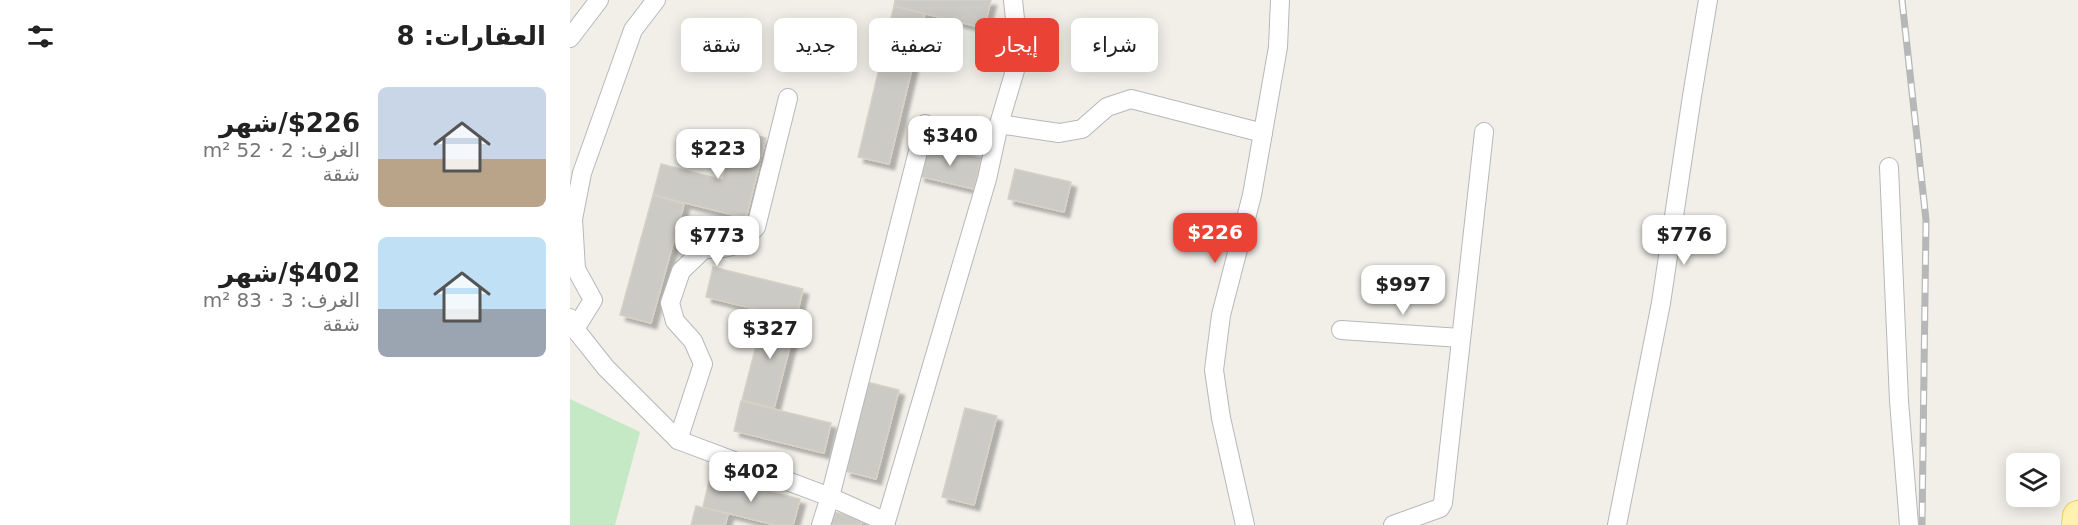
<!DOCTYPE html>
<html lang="ar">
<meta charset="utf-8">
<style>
:root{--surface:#fff;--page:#f2f2f2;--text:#222;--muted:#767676;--accent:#ea4335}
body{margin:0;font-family:"DejaVu Sans","Noto Naskh Arabic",sans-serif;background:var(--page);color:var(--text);direction:rtl;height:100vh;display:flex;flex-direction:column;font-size:22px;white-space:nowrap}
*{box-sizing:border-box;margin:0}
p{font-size:20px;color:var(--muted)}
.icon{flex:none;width:33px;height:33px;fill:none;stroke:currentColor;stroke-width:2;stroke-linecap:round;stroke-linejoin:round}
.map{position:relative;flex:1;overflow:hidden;direction:ltr}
.panel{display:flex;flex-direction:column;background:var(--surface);width:570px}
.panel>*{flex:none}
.top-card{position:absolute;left:18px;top:18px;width:570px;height:54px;direction:rtl;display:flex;gap:12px}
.buttons{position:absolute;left:1436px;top:453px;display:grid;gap:12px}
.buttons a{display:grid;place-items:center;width:54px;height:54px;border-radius:9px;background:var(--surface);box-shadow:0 3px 15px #0003;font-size:30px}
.price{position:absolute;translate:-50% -51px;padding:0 14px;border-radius:12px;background:#fff;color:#222;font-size:20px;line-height:39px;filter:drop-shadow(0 2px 3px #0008)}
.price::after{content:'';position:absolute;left:50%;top:36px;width:18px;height:14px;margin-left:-9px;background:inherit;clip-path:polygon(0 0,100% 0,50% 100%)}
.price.current{background:var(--accent);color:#fff}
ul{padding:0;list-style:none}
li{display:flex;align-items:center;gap:18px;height:150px;padding:0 24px}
li span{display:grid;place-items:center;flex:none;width:168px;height:120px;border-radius:9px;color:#555}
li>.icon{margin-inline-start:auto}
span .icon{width:72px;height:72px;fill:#fffc;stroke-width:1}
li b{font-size:26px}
h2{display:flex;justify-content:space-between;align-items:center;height:72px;padding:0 24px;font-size:26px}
.tag{padding:0 21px;border-radius:9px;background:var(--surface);box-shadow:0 3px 15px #0003;font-size:21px;line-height:54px}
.tag.current{background:var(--accent);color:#fff}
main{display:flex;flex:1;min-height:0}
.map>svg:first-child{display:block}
.green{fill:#c5e8c5}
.building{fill:#cccac5;stroke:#d6d1c6;stroke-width:1.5;filter:url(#shadow)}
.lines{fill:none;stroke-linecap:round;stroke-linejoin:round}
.street-casing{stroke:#b5b8bc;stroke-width:20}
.primary-casing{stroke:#f2c960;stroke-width:32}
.street{stroke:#fff;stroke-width:18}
.primary{stroke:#fff2af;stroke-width:30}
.rail-casing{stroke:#b6b7b8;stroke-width:7}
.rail{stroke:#fff;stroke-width:4.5;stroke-dasharray:14;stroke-linecap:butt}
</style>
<main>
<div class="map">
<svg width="1508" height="525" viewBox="0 0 1508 525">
<defs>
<filter id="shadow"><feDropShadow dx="5.5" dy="5.5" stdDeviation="1.5" flood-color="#0004"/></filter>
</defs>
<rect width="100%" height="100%" fill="#f1efe8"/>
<polygon class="green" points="0,399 70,432 45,525 0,525"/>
<g class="building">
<polygon points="325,0 421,0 414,28 324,6"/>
<polygon points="324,6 355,14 319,164 288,157"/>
<polygon points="166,130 196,138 176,218 83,195 91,164 153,180"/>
<polygon points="356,145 411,158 404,189 349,176"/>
<polygon points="445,169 501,182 494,212 438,199"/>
<polygon points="83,195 114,204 81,323 50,315"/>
<polygon points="143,267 233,289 226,319 136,297"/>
<polygon points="195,311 227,319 204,408 172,400"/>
<polygon points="297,382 329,390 306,479 275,471"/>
<polygon points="171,401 261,423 254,453 164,431"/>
<polygon points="395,408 427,416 404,505 372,497"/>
<polygon points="140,477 230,499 223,525 205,525 133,507"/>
<polygon points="126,506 158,514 155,525 121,525"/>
<polygon points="260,511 292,519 291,525 257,525"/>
</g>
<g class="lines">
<defs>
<g id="street">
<polyline points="0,38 29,0"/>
<polyline points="429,124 489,133 512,129 537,107 561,99 693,133"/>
<polyline points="1319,167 1329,401 1339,525"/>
<polyline points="0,318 5,329 36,368 108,440 260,497 316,522"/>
<polyline points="0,328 5,329 23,300 6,269 3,219 12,173 63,30 86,0"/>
<polyline points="771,330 891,338"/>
<path d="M108 440 133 364 123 341 105 321 100 303 111 271 134 249C161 249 168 247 186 227L218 98"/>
<polyline points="251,525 260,497 355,124"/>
<polyline points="315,525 417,179 429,124 449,57 443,0"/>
<polyline points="675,525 651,418 644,370 651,315 682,195 708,47 710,0"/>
<polyline points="823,525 870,508 873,503 914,132"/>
<polyline points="1047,525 1091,303 1122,96 1138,0"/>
</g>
<polyline id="primary" points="1507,525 1508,516"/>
</defs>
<use href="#street" class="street-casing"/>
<use href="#primary" class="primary-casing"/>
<use href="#street" class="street"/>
<use href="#primary" class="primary"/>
<defs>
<polyline id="rail" points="1332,0 1356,220 1352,525"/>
</defs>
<use href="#rail" class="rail-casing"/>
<use href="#rail" class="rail"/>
</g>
</svg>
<div class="buttons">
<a><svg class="icon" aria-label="layers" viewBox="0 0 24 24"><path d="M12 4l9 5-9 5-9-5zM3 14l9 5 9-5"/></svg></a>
</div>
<b class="price" style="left:380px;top:167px">$340</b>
<b class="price" style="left:148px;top:180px">$223</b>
<b class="price current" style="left:645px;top:264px">$226</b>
<b class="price" style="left:1114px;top:266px">$776</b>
<b class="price" style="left:147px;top:267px">$773</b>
<b class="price" style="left:833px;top:316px">$997</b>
<b class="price" style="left:200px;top:360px">$327</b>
<b class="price" style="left:181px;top:503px">$402</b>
<div class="top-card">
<a class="tag">شراء</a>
<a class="tag current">إيجار</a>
<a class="tag">تصفية</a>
<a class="tag">جديد</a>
<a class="tag">شقة</a>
</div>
</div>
<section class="panel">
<h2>العقارات: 8<svg class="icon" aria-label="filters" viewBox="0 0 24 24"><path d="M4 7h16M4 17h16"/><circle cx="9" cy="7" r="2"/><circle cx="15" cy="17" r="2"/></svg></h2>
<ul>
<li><span style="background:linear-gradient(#c9d6e8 60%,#b9a48a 0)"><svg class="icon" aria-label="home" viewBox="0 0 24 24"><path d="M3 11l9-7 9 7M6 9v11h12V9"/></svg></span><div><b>$226/شهر</b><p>الغرف: 2 · 52 m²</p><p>شقة</p></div></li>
<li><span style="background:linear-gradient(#bfe0f5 60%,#9aa5b1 0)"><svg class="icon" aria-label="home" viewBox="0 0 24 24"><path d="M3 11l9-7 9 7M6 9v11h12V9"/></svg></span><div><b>$402/شهر</b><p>الغرف: 3 · 83 m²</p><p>شقة</p></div></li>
</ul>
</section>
</main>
